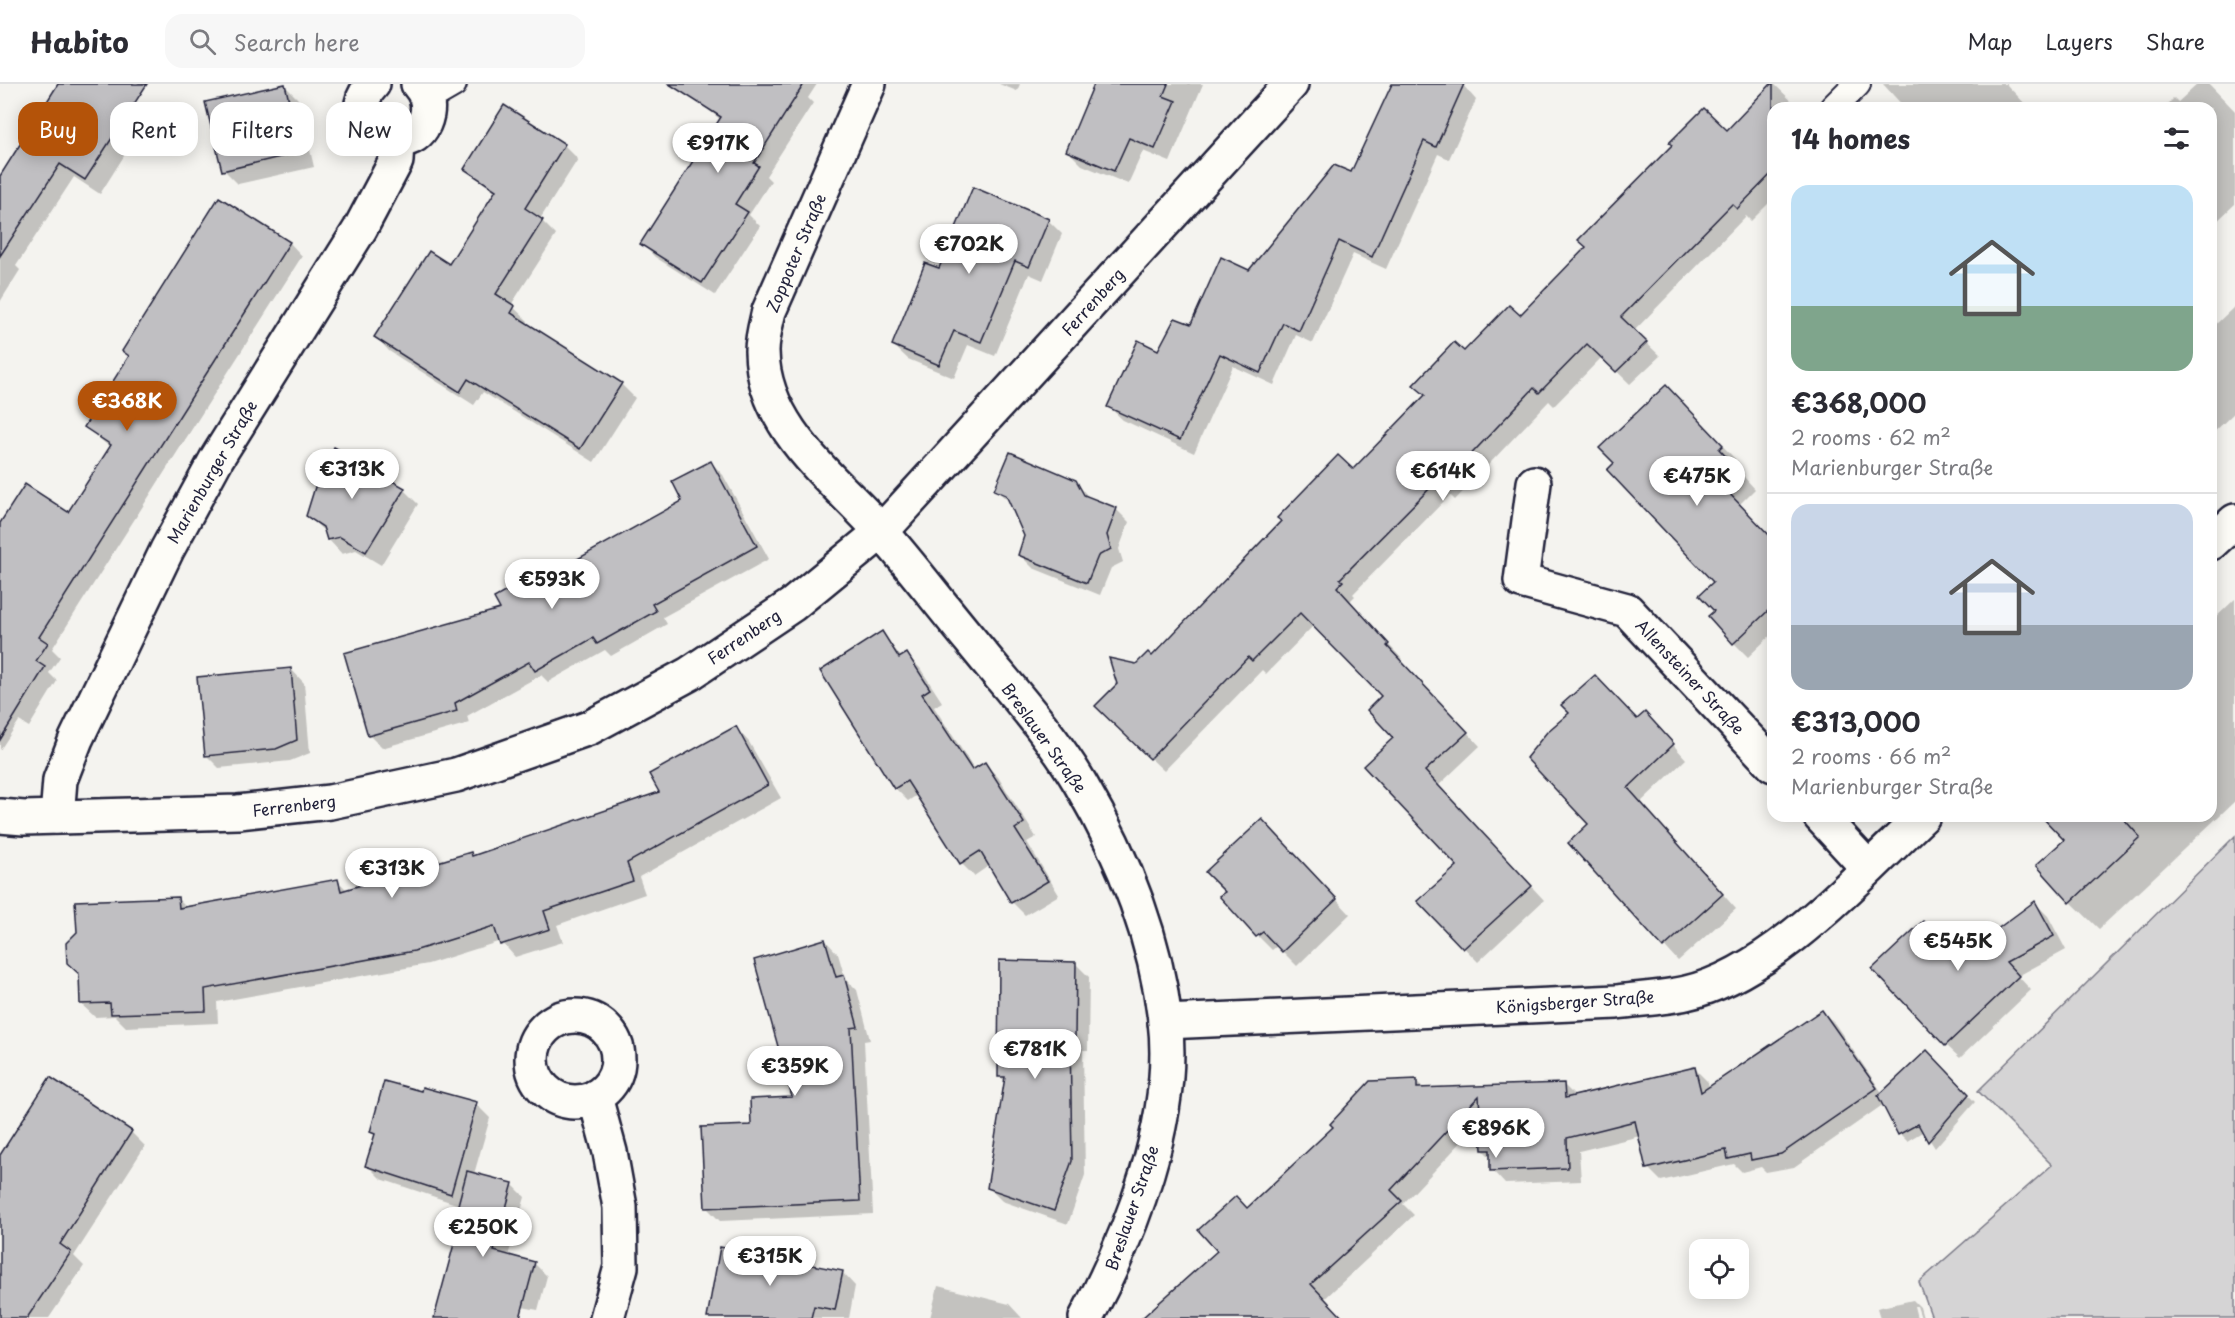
<!DOCTYPE html>
<meta charset="utf-8">
<style>
:root{--surface:#fff;--page:#f7f7f7;--text:#2b2b33;--muted:#7c7c81;--line:#e1e1e2;--accent:#b45309}
body{margin:0;font-family:"Playpen Sans",sans-serif;background:var(--page);color:var(--text);height:100vh;display:flex;flex-direction:column;font-size:22px;white-space:nowrap}
*{box-sizing:border-box;margin:0}
p{font-size:20px;color:var(--muted)}
.icon{flex:none;width:33px;height:33px;fill:none;stroke:currentColor;stroke-width:2;stroke-linecap:round;stroke-linejoin:round}
.map{position:relative;flex:1;overflow:hidden}
.panel{position:absolute;left:1767px;top:18px;width:450px;height:720px;display:flex;flex-direction:column;background:var(--surface);border-radius:18px;box-shadow:0 3px 15px #0003}
.panel>*{flex:none}
.top-card{position:absolute;left:18px;top:18px;width:570px;height:54px;display:flex;gap:12px}
.controls{position:absolute;left:1689px;top:1155px;display:grid;gap:12px}
.controls a{display:grid;place-items:center;width:60px;height:60px;border-radius:12px;background:var(--surface);box-shadow:0 3px 15px #0003;font-size:30px}
.price{position:absolute;translate:-50% -51px;padding:0 14px;border-radius:21px;background:#fff;color:#222;font-size:20px;line-height:39px;filter:drop-shadow(0 2px 3px #0008)}
.price::after{content:'';position:absolute;left:50%;top:36px;width:18px;height:14px;margin-left:-9px;background:inherit;clip-path:polygon(0 0,100% 0,50% 100%)}
.price.on{background:var(--accent);color:#fff}
ul{padding:0;list-style:none}
li{display:grid;align-content:center;gap:12px;height:318px;padding:0 24px}
li+li{border-top:2px solid var(--line)}
li span{display:grid;place-items:center;height:186px;border-radius:18px;color:#555}
li>.icon{margin-inline-start:auto}
span .icon{width:108px;height:108px;fill:#fffc;stroke-width:1}
li b{font-size:26px}
h2{display:flex;justify-content:space-between;align-items:center;height:72px;padding:0 24px;font-size:26px}
.chip{padding:0 21px;border-radius:18px;background:var(--surface);box-shadow:0 3px 15px #0003;font-size:21px;line-height:54px}
.chip.on{background:var(--accent);color:#fff}
header{display:flex;align-items:center;gap:36px;box-sizing:border-box;height:84px;padding:0 30px;background:var(--surface);border-bottom:2px solid var(--line)}
header strong{font-size:28px}
nav{display:flex;gap:33px;margin-inline-start:auto;font-size:21px}
.search{width:420px;height:54px;background:var(--page);display:flex;align-items:center;gap:15px;box-sizing:border-box;padding:0 21px;border-radius:18px;color:var(--muted);font-size:22px}
.map>svg:first-child{display:block}
.green{fill:#d5d4d5;stroke:#7c7b88;stroke-width:1.5}
.shadow{fill:#0003}
.building{fill:#c0bfc2;stroke:#22223b;stroke-width:1.5}
.lines{fill:none;stroke-linecap:round;stroke-linejoin:round}
.lane-casing{stroke:#22223b;stroke-width:30}
.street-casing{stroke:#22223b;stroke-width:38}
.lane{stroke:#fdfcf7;stroke-width:26}
.street{stroke:#fdfcf7;stroke-width:33}
.labels{text-anchor:middle;stroke-width:4.5;stroke-linejoin:round;paint-order:stroke}
.street-label{font-size:16px;fill:#22223b;stroke:#fdfcf7}
</style>
<header>
<strong>Habito</strong>
<div class="search"><svg class="icon" aria-label="search" viewBox="0 0 24 24"><circle cx="10" cy="10" r="6"/><path d="M15 15l6 6"/></svg>Search here</div>
<nav><a>Map</a><a>Layers</a><a>Share</a></nav>
</header>
<div class="map">
<svg width="2235" height="1234" viewBox="0 0 2235 1234">
<rect width="100%" height="100%" fill="#f4f3ef"/>
<filter id="ink" filterUnits="userSpaceOnUse"><feTurbulence type="fractalNoise" baseFrequency=".0167" numOctaves="2"/><feDisplacementMap in="SourceGraphic" scale="12" xChannelSelector="R" yChannelSelector="G"/><feConvolveMatrix kernelMatrix="1 2 1 2 8 2 1 2 1" color-interpolation-filters="sRGB"/></filter>
<g filter="url(#ink)">
<polygon class="green" points="2235,752 2235,1234 1932,1234 1919,1198 2052,1081 1978,1007"/>
<g class="shadow">
<polygon points="60,0 103,0 134,19 148,34 100,110 74,93 16,182 20,186 0,218 0,95"/>
<polygon points="711,0 817,0 808,14 813,19 766,92 771,97 749,131 760,142 715,211 655,173 642,160 721,36 699,18"/>
<polygon points="999,0 1020,0 1017,7"/>
<polygon points="1095,0 1203,0 1170,78 1143,67 1128,100 1082,81 1068,67"/>
<polygon points="1393,0 1462,0 1476,16 1449,75 1438,70 1386,185 1353,170 1313,259 1296,251 1274,301 1233,282 1194,369 1123,336 1109,323 1159,267 1191,242 1352,90"/>
<polygon points="1774,0 1799,24 1773,24 1773,115 1751,137 1746,132 1634,247 1660,272 1630,300 1602,273 1554,322 1549,317 1455,416 1450,411 1353,510 1355,512 1349,518 1402,575 1400,577 1480,662 1438,702 1544,816 1478,878 1419,817 1459,782 1395,654 1383,612 1314,541 1266,590 1262,586 1164,687 1110,636 1136,582 1152,574 1353,387 1464,270 1520,233 1727,48"/>
<polygon points="1883,0 2006,0 2029,24 1905,24"/>
<polygon points="2198,0 2209,0 2235,27 2235,120 2213,141 2211,138 2211,24 2164,24 2174,14 2178,18"/>
<polygon points="284,1 298,15 314,83 238,100 224,86"/>
<polygon points="564,61 578,75 540,135 556,151 511,221 528,237 526,240 621,300 635,314 594,378 483,308 474,321 389,267 376,253 450,182 496,109 466,85"/>
<polygon points="220,116 290,159 302,172 52,565 60,573 49,589 57,597 29,643 19,637 0,666 0,456 69,430 111,364 85,343 130,273 124,267"/>
<polygon points="1048,136 1062,150 1043,196 1029,190 995,272 968,261 954,294 908,275 893,261 940,186"/>
<polygon points="2235,222 2235,328 2211,351 2211,245"/>
<polygon points="1680,317 1736,376 1732,380 1755,405 1739,421 1773,457 1773,549 1748,573 1734,559 1716,527 1715,498"/>
<polygon points="374,377 388,391 390,398 404,406 418,420 381,481 356,466 342,470 328,455 326,449 308,432"/>
<polygon points="711,378 723,391 769,475 663,533 667,540 611,572 605,566 548,598 541,591 467,632 469,639 382,664 369,651 502,525 553,483 558,488 684,418"/>
<polygon points="1075,397 1091,416 1116,425 1129,438 1119,465 1123,478 1111,484 1100,511 1033,484 1020,471 1026,452 1012,420 996,406"/>
<polygon points="2235,515 2235,717 2099,845 2071,818 2066,756 2043,732 2211,732 2211,538"/>
<polygon points="881,548 902,574 907,571 920,584 942,618 934,623 975,686 985,680 998,693 1036,753 1027,758 1059,811 1025,831 1012,818 990,781 974,792 961,779 917,711 908,717 895,704"/>
<polygon points="291,585 304,599 310,669 290,677 219,684 206,671"/>
<polygon points="1571,629 1637,637 1658,644 1686,675 1641,718 1736,825 1678,877 1571,759 1590,740"/>
<polygon points="736,644 749,658 781,714 639,793 645,810 557,841 563,858 515,873 501,857 428,880 217,918 218,939 126,943 115,932 95,933 81,920 178,815 187,824 338,797 348,807 470,769 474,773 661,709"/>
<polygon points="1276,751 1350,830 1297,882 1277,862 1272,866 1258,852"/>
<polygon points="2035,819 2048,832 2066,866 2018,892 2031,906 1960,974 1946,961 1958,875"/>
<polygon points="825,856 838,870 845,894 857,906 870,956 864,957 873,1130 720,1137 706,1123 752,1043 794,1015"/>
<polygon points="1075,879 1089,893 1088,966 1083,966 1085,1091 1068,1140 1002,1117 989,1104 1006,999 1000,992"/>
<polygon points="1822,927 1835,940 1883,1010 1927,968 1975,1018 1935,1064 1924,1047 1907,1057 1900,1050 1884,1020 1794,1083 1766,1088 1761,1083 1742,1088 1734,1080 1661,1097 1648,1084 1640,1052 1579,1067 1581,1097 1505,1100 1492,1086 1491,1074 1483,1066 1482,1036 1403,1120 1414,1131 1304,1234 1145,1234 1219,1167 1247,1126 1416,997 1425,1005 1564,1001 1576,1013 1695,985 1708,998 1709,1004"/>
<polygon points="51,995 131,1048 145,1062 74,1172 84,1182 49,1234 0,1234 0,1074"/>
<polygon points="422,1009 476,1020 490,1034 474,1090 512,1100 525,1113 508,1172 534,1179 547,1192 538,1226 506,1220 502,1234 436,1234 462,1137 456,1132 459,1121 381,1095 367,1081 376,1052 371,1048"/>
<polygon points="842,1188 855,1202 849,1234 709,1234"/>
<polygon points="938,1202 1009,1220 1022,1234 930,1234"/>
<polygon points="1913,1216 1920,1223 1923,1234 1921,1234 1917,1222 1914,1222 1917,1234 1880,1234 1877,1224"/>
</g>
<g class="building">
<polygon points="58,0 147,0 85,96 60,80 0,172 0,92"/>
<polygon points="285,0 301,68 222,87 205,18"/>
<polygon points="669,0 804,0 754,79 759,82 735,120 748,128 702,199 640,160 721,33"/>
<polygon points="1094,0 1168,0 1163,12 1176,17 1155,65 1129,54 1114,87 1066,67"/>
<polygon points="1392,0 1464,0 1436,63 1424,57 1372,173 1339,157 1299,247 1283,239 1260,289 1220,270 1180,356 1107,323 1138,256 1158,266 1175,234 1191,240 1221,173 1249,186 1334,81 1351,88"/>
<polygon points="1771,0 1773,0 1773,88 1737,125 1732,120 1621,233 1647,258 1616,288 1587,260 1539,309 1534,304 1440,403 1435,399 1340,495 1343,497 1337,503 1389,560 1387,562 1468,648 1425,687 1532,802 1463,865 1417,817 1457,782 1363,682 1393,654 1367,626 1381,612 1300,529 1252,577 1248,573 1150,675 1095,622 1117,600 1109,574 1136,580 1148,568 1152,572 1281,437 1277,434 1338,371 1353,385 1425,311 1413,301 1454,258 1464,267 1509,221 1520,231 1586,163 1578,156 1672,61 1669,59 1704,24 1727,46"/>
<polygon points="504,21 565,60 525,124 543,136 496,210 515,222 511,229 622,299 580,365 468,295 460,308 374,253 429,167 449,180 496,106 464,85"/>
<polygon points="973,103 1049,135 1029,183 1015,177 981,258 954,247 939,281 892,261 925,179 939,184"/>
<polygon points="219,113 290,158 39,553 48,559 36,577 45,583 0,656 0,439 25,400 68,428 111,361 84,343 129,272 122,267"/>
<polygon points="1666,301 1723,361 1719,365 1742,390 1726,406 1773,455 1773,522 1733,560 1708,532 1714,527 1699,511 1713,498 1607,386 1614,379 1599,364"/>
<polygon points="334,363 361,378 375,375 378,389 405,404 366,468 340,453 327,456 323,443 306,432 320,387 323,388"/>
<polygon points="1010,368 1076,396 1084,411 1117,424 1107,451 1111,465 1098,472 1087,499 1018,471 1024,452 1006,411 994,406"/>
<polygon points="711,377 757,462 652,520 656,527 597,560 593,554 535,587 529,578 455,619 457,627 368,652 344,569 500,525 494,514 553,481 556,487 682,417 672,397"/>
<polygon points="882,547 899,574 907,569 930,605 922,610 972,686 985,678 1024,739 1015,745 1048,797 1011,819 980,767 960,780 907,697 894,705 820,587"/>
<polygon points="291,584 297,656 276,665 205,672 197,593"/>
<polygon points="1595,591 1637,635 1645,628 1674,660 1628,704 1723,810 1663,864 1568,759 1588,740 1526,674 1547,648 1569,629 1561,621"/>
<polygon points="736,642 768,701 627,779 633,797 544,827 550,845 500,861 494,842 414,867 205,905 206,927 111,930 110,919 80,920 79,890 67,879 66,859 77,848 75,817 178,813 179,824 338,795 341,807 471,768 472,772 659,708 649,690"/>
<polygon points="2041,732 2121,732 2140,753 2070,819 2036,781 2064,756"/>
<polygon points="1262,735 1337,815 1282,868 1263,848 1256,853 1219,812 1225,808 1205,788"/>
<polygon points="2035,817 2054,852 2006,878 2019,892 1945,962 1872,885 1923,837 1958,874"/>
<polygon points="825,855 836,893 844,891 858,943 851,944 860,1117 705,1124 701,1043 751,1041 750,1015 792,1013 754,876"/>
<polygon points="999,876 1076,878 1075,953 1070,953 1072,1077 1054,1127 987,1104 1005,993 998,993"/>
<polygon points="1822,926 1877,1004 1781,1070 1751,1076 1750,1070 1728,1075 1726,1066 1646,1085 1635,1037 1567,1054 1568,1084 1490,1087 1490,1066 1482,1066 1479,1012 1391,1106 1402,1117 1311,1200 1343,1234 1142,1234 1217,1167 1198,1146 1236,1112 1247,1124 1333,1043 1330,1040 1370,997 1417,995 1417,1004 1564,999 1565,1014 1695,983 1701,1008"/>
<polygon points="1927,966 1969,1010 1928,1058 1918,1040 1898,1051 1878,1012"/>
<polygon points="50,993 132,1047 60,1160 71,1168 27,1234 0,1234 0,1071"/>
<polygon points="384,997 421,1007 422,1003 477,1018 451,1110 365,1082 375,1050 370,1048"/>
<polygon points="467,1087 513,1099 494,1167 535,1178 520,1234 434,1234 461,1134 455,1132"/>
<polygon points="720,1163 843,1187 835,1226 814,1222 811,1234 707,1234"/>
</g>
<g class="lines">
<defs>
<g id="lane">
<polyline points="427,15 453,0"/>
<polyline points="1833,24 1857,0"/>
</g>
<g id="street">
<path d="M373 0C332 43 416 85 427 30 429 18 426 9 418 0"/>
<path d="M869 0 769 227C766 240 762 254 762 267 763 343 832 393 879 445 911 481 940 520 971 557 1008 603 1050 648 1080 699 1123 772 1155 852 1165 936 1177 1033 1131 1150 1086 1234"/>
<polyline points="1534,399 1521,497 1627,526 1773,681"/>
<polyline points="2211,459 2235,437"/>
<polyline points="0,732 24,734 238,728 330,718 456,691 589,644 689,590 792,521 881,448 1291,0"/>
<polyline points="1820,732 1868,784"/>
<polyline points="57,733 60,696 76,655 167,466 217,374 360,145 396,77 397,57"/>
<circle cx="575" cy="975" r="43"/>
<path d="M1165 938 1617 918C1640 915 1664 914 1686 909 1772 890 1860 791 1923 732"/>
<polyline points="595,1013 610,1068 620,1123 621,1183 607,1234"/>
</g>
</defs>
<use href="#lane" class="lane-casing"/>
<use href="#street" class="street-casing"/>
<use href="#lane" class="lane"/>
<use href="#street" class="street"/>
</g>
</g>
<g class="labels">
<g class="street-label">
<text transform="translate(796 169) rotate(-67)" y="6">Zoppoter Straße</text>
<text transform="translate(1093 218) rotate(-48)" y="6">Ferrenberg</text>
<text transform="translate(212 388) rotate(-60)" y="6">Marienburger Straße</text>
<text transform="translate(744 553) rotate(-34)" y="6">Ferrenberg</text>
<text transform="translate(1690 593) rotate(47)" y="6">Allensteiner Straße</text>
<text transform="translate(1044 654) rotate(54)" y="6">Breslauer Straße</text>
<text transform="translate(294 722) rotate(-7)" y="6">Ferrenberg</text>
<text transform="translate(1575 918) rotate(-4)" y="6">Königsberger Straße</text>
<text transform="translate(1132 1124) rotate(-71)" y="6">Breslauer Straße</text>
</g>
</g>
</svg>
<div class="controls">
<a><svg class="icon" aria-label="locate" viewBox="0 0 24 24"><circle cx="12" cy="12" r="6"/><path d="M12 2v4M12 18v4M2 12h4M18 12h4"/></svg></a>
</div>
<b class="price" style="left:718px;top:90px">€917K</b>
<b class="price" style="left:969px;top:191px">€702K</b>
<b class="price on" style="left:127px;top:348px">€368K</b>
<b class="price" style="left:352px;top:416px">€313K</b>
<b class="price" style="left:1443px;top:418px">€614K</b>
<b class="price" style="left:1697px;top:423px">€475K</b>
<b class="price" style="left:552px;top:526px">€593K</b>
<b class="price" style="left:392px;top:815px">€313K</b>
<b class="price" style="left:1958px;top:888px">€545K</b>
<b class="price" style="left:1035px;top:996px">€781K</b>
<b class="price" style="left:795px;top:1013px">€359K</b>
<b class="price" style="left:1496px;top:1075px">€896K</b>
<b class="price" style="left:483px;top:1174px">€250K</b>
<b class="price" style="left:770px;top:1203px">€315K</b>
<div class="top-card">
<a class="chip on">Buy</a>
<a class="chip">Rent</a>
<a class="chip">Filters</a>
<a class="chip">New</a>
</div>
<section class="panel">
<h2>14 homes<svg class="icon" aria-label="filters" viewBox="0 0 24 24"><path d="M4 7h16M4 17h16"/><circle cx="9" cy="7" r="2"/><circle cx="15" cy="17" r="2"/></svg></h2>
<ul>
<li><span style="background:linear-gradient(#bfe0f5 65%,#7fa58c 0)"><svg class="icon" aria-label="home" viewBox="0 0 24 24"><path d="M3 11l9-7 9 7M6 9v11h12V9"/></svg></span><div><b>€368,000</b><p>2 rooms · 62 m²</p><p>Marienburger Straße</p></div></li>
<li><span style="background:linear-gradient(#c9d6e8 65%,#9aa5b1 0)"><svg class="icon" aria-label="home" viewBox="0 0 24 24"><path d="M3 11l9-7 9 7M6 9v11h12V9"/></svg></span><div><b>€313,000</b><p>2 rooms · 66 m²</p><p>Marienburger Straße</p></div></li>
</ul>
</section>
</div>
